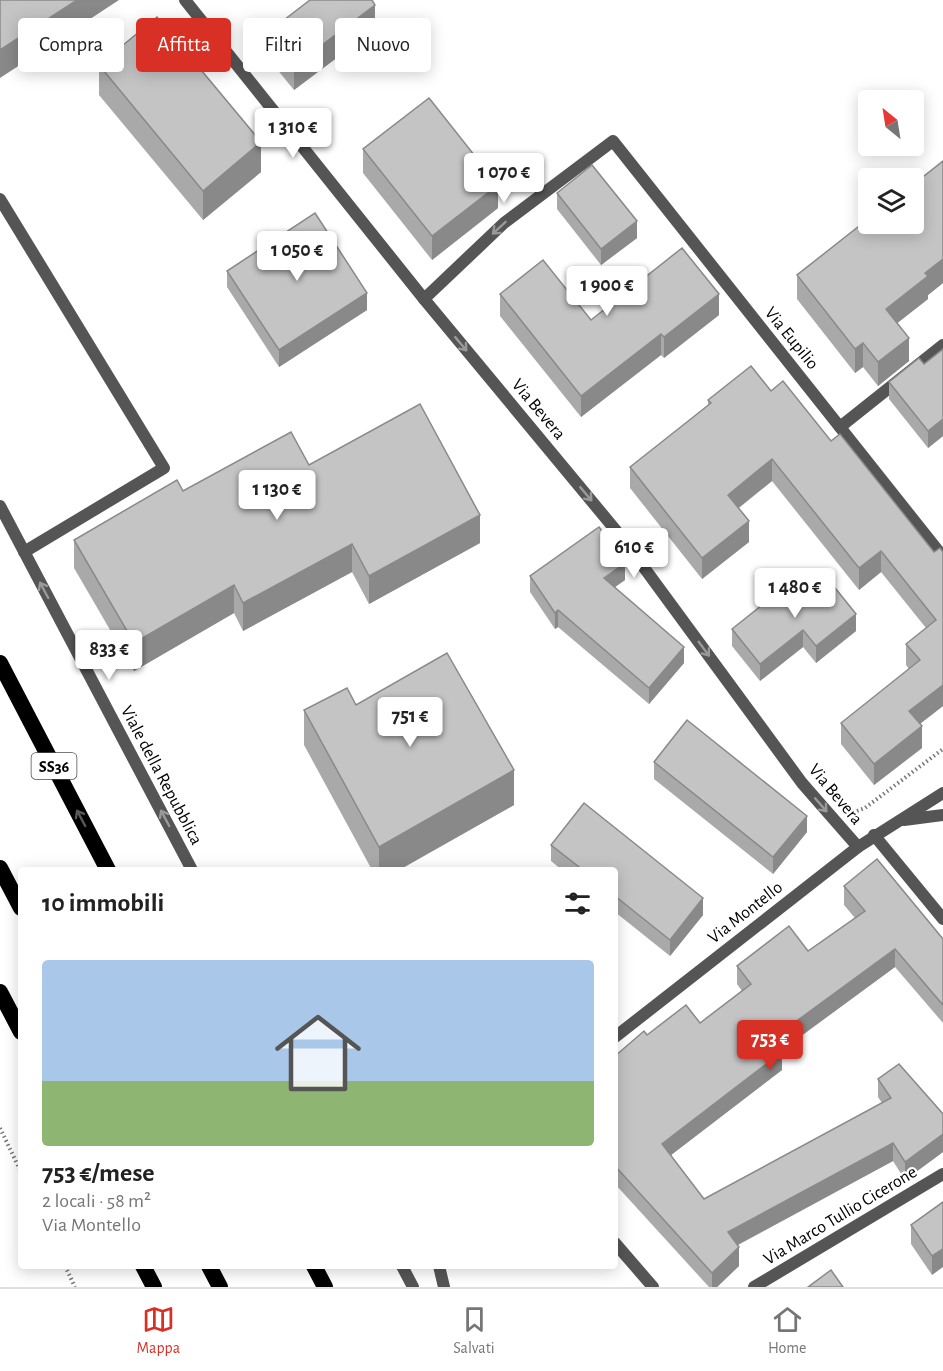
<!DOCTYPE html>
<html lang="it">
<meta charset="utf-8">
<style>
:root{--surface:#fff;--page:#f2f2f2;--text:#222;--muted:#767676;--line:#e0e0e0;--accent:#d93025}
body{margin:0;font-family:"Alegreya Sans",sans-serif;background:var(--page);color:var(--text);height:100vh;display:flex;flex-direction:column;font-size:22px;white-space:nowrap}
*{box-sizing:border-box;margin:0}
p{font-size:20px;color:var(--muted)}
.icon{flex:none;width:33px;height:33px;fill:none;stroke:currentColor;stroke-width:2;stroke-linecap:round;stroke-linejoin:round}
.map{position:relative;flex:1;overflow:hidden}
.panel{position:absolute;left:18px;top:867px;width:600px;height:402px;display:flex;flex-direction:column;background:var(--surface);border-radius:6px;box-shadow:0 3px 15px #0003}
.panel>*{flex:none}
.top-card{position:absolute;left:18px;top:18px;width:600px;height:54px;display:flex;gap:12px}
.needle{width:39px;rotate:330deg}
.controls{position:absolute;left:858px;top:90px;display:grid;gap:12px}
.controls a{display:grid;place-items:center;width:66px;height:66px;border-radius:6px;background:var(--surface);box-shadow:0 3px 15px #0003;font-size:30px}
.price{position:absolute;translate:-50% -51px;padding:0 14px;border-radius:6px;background:#fff;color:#222;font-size:20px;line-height:39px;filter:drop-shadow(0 2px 3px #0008)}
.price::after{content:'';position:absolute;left:50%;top:36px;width:18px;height:14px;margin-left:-9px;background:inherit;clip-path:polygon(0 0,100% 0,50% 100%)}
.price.current{background:var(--accent);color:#fff}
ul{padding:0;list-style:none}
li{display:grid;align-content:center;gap:12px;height:318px;padding:0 24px}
li span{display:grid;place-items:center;height:186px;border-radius:6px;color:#555}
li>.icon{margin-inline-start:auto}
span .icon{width:108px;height:108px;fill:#fffc;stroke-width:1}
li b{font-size:26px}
h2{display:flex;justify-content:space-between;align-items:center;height:72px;padding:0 24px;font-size:26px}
.pill{padding:0 21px;border-radius:6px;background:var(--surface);box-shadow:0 3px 15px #0003;font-size:21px;line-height:54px}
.pill.current{background:var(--accent);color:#fff}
.tab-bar{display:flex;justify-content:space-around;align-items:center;height:84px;border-top:2px solid var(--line);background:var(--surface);font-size:16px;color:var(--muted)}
.tab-bar a{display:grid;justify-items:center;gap:3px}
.tab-bar .current{color:var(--accent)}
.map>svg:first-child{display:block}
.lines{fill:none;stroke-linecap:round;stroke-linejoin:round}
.path{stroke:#777;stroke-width:4;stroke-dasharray:1.5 3;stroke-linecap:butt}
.service{stroke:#555;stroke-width:12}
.minor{stroke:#555;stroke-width:12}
.tertiary{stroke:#555;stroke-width:12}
.trunk{stroke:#000;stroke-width:16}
.wall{fill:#a9a9a9}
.shaded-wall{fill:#898989}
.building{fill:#c4c4c4;stroke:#898989;stroke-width:1.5}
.oneway{stroke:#999}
.oneway2{stroke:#595959}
.labels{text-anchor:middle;stroke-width:4.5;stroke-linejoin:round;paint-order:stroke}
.shield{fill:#fff;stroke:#4c4c4c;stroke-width:1.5}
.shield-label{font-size:16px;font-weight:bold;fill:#000}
.street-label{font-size:18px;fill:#000;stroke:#fff}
</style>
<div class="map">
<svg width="943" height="1287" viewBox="0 0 943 1287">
<rect width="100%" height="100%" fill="#fff"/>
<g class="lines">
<g class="path">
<polyline points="857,811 865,808 943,749"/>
<polyline points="0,1128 21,1172"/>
<polyline points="65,1266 75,1287"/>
</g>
<polyline class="service" points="0,199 164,468 24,552"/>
<g class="minor">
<polyline points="185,0 424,299 623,539 802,783 858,847"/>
<polyline points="424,299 504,223 613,141 943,557"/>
<polyline points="840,427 943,345"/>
<polyline points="874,835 943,919"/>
<polyline points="615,1243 653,1287"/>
<polyline points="754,1287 943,1174"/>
</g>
<g class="tertiary">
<polyline points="0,506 192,870"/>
<polyline points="904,820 943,815"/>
<polyline points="615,1037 858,847 943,793"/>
<polyline points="402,1266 413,1287"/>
<polyline points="439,1266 444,1287"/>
</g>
<g class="trunk">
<polyline points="0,663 108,870"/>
<polyline points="0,868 21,908"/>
<polyline points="0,992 21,1032"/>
<polyline points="143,1266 154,1287"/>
<polyline points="209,1266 220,1287"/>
<polyline points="314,1266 325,1287"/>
</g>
</g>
<g class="wall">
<polygon points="375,29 294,90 267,57 267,33"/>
<polygon points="99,65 261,172 203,220 99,95"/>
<polygon points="363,149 498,208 432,260 363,173"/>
<polygon points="943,161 943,283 928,295 928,299 897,323 909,361 878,386 863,367 855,373 797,299 797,275"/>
<polygon points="557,193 637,238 601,265 557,209"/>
<polygon points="227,271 367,310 279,367 227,287"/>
<polygon points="500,294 591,320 719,315 664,358 661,355 581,417 500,316"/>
<polygon points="943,349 943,436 928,448 889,399 889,382 924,364"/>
<polygon points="771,391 831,441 934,552 943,706 920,724 922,748 874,785 841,744 841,723 909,669 906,665 906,644 926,628 881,572 859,590 772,481 739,508 749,542 702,579 630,488 630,467 708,405 708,400"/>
<polygon points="309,465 480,543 369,604 352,572 243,631 234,613 134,671 74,568 74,540 183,491"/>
<polygon points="530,576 625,580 614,587 684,663 649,704 558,627 555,629 530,592"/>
<polygon points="783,603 856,631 816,663 803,647 760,681 732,646 732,629"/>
<polygon points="356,705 514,805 399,870 372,870 304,745 304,710"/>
<polygon points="654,762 807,832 773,874 654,779"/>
<polygon points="584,803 703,898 703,915 670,956 615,912 615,870 562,870 551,861 551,845"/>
<polygon points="844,886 943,939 943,1023 895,967 781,1051 782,1070 671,1155 704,1199 882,1103 878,1097 878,1079 943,1114 943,1152 905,1180 893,1161 738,1245 739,1266 717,1287 709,1287 615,1184 615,1056 647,1035 700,1023 742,991 737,984 737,966 808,951 855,918 844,905"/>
<polygon points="943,1202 932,1275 911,1244 911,1225"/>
</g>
<g class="shaded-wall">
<polygon points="77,0 119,0 0,78 0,50"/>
<polygon points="375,5 375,29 294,90 294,66"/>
<polygon points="261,142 261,172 203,220 203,191"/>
<polygon points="498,185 498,208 432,260 432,236"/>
<polygon points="637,221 637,238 601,265 601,249"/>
<polygon points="943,259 943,283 928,295 928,299 886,332 886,309 925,273"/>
<polygon points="367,293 367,310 279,367 279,350"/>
<polygon points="719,294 719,315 664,358 664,337"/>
<polygon points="661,334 661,355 581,417 581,396"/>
<polygon points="909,338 909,361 878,386 878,362"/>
<polygon points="863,343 863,367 855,373 855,349"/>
<polygon points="943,419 943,436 928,448 928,431"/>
<polygon points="772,459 772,481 728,516 728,495"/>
<polygon points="480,515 480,543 369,604 369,576"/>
<polygon points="749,521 749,542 702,579 702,558"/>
<polygon points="352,544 352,572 243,631 243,603"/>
<polygon points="881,551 881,572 859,590 859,568"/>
<polygon points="625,563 625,580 604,595 604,578"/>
<polygon points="234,585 234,613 134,671 134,643"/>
<polygon points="558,610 558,627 555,629 555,613"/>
<polygon points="856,614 856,631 816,663 816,646"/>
<polygon points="803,630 803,647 760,681 760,664"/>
<polygon points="684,647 684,663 649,704 649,688"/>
<polygon points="943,685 943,706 909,732 909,711"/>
<polygon points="922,726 922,748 874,785 874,764"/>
<polygon points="514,770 514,805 399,870 379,870 379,847"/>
<polygon points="807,816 807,832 773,874 773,857"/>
<polygon points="703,898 703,915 670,956 670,940"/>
<polygon points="895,949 895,967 772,1057 772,1039"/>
<polygon points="782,1052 782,1070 662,1162 662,1144"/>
<polygon points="943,1134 943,1152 905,1180 905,1162"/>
<polygon points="893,1143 893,1161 728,1250 728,1232"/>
<polygon points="739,1247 739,1266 717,1287 712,1287 712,1273"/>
<polygon points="943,1249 943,1267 932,1275 932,1256"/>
</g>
<g class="building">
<polygon points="0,0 77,0 0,50"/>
<polygon points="310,0 372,0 375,5 294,66 267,33"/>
<polygon points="157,17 261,142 203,191 99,65"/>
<polygon points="429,98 498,185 432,236 363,149"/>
<polygon points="943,161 943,259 925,273 928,276 886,309 909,338 878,362 863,343 855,349 797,275 868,219 868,224 914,224 914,184"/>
<polygon points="592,165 637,221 601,249 557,193"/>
<polygon points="315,213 367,293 279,350 227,271"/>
<polygon points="682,248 719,294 664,337 661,334 581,396 500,294 543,260 591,320"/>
<polygon points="943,349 943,419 928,431 889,382 919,358 924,364"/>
<polygon points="751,366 771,391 783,381 831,441 840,434 934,552 940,548 943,552 943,685 909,711 922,726 874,764 841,723 920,660 906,644 936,620 881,551 859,568 772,459 728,495 749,521 702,558 630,467 711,403 708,400"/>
<polygon points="420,404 480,515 369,576 352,544 243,603 234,585 134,643 74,540 177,480 183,491 291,432 309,465"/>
<polygon points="599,527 625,563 604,578 684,647 649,688 558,610 555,613 530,576"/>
<polygon points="823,573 856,614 816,646 803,630 760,664 732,629 776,594 783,603"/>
<polygon points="447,653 514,770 379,847 304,710 347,688 356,705"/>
<polygon points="687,720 807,816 773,857 654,762"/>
<polygon points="584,803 703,898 670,940 615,896 615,870 583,870 551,845"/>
<polygon points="877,859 943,939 943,1005 895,949 772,1039 782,1052 662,1144 704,1199 891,1098 878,1079 899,1064 943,1114 943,1134 905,1162 893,1143 728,1232 739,1247 712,1273 615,1166 615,1056 644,1031 647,1035 686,1005 700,1023 751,984 737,966 789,926 808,951 865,911 844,886"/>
<polygon points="943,1202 943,1249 932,1256 911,1225"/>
<polygon points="831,1270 843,1287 808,1287"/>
</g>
<defs><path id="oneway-shaft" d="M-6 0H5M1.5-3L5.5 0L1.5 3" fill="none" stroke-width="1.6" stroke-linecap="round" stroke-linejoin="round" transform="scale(1.5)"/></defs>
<g class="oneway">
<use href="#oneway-shaft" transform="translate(499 228) rotate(137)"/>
<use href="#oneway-shaft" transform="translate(461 344) rotate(50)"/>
<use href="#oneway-shaft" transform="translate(586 494) rotate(50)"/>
<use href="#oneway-shaft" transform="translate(44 590) rotate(-118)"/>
<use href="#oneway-shaft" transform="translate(704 649) rotate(54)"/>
<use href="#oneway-shaft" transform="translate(821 805) rotate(49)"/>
<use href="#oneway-shaft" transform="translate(165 818) rotate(-118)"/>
</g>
<use class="oneway2" href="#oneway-shaft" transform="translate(81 818) rotate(-118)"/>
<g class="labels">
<rect class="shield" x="31.5" y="753" width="45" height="26" rx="4.5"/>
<g class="shield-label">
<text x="54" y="772">SS36</text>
</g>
<g class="street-label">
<text transform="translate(792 338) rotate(51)" y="6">Via Eupilio</text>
<text transform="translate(539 409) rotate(50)" y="6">Via Bevera</text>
<text transform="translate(162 775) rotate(62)" y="6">Viale della Repubblica</text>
<text transform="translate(836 794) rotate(50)" y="6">Via Bevera</text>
<text transform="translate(745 912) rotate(-38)" y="6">Via Montello</text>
<text transform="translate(840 1215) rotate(-31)" y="6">Via Marco Tullio Cicerone</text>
</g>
</g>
</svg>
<div class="controls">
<a><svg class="needle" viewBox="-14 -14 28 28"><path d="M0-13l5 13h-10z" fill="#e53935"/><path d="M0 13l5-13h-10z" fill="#767676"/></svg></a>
<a><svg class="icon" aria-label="layers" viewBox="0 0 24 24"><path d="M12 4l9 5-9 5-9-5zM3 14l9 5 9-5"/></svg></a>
</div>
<b class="price" style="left:293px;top:159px">1 310 €</b>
<b class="price" style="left:504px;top:204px">1 070 €</b>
<b class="price" style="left:297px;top:282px">1 050 €</b>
<b class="price" style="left:607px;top:317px">1 900 €</b>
<b class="price" style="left:277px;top:521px">1 130 €</b>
<b class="price" style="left:634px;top:579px">610 €</b>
<b class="price" style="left:795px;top:619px">1 480 €</b>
<b class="price" style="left:109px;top:681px">833 €</b>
<b class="price" style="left:410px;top:748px">751 €</b>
<b class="price current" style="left:770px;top:1071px">753 €</b>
<div class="top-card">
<a class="pill">Compra</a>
<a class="pill current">Affitta</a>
<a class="pill">Filtri</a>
<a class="pill">Nuovo</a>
</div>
<section class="panel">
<h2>10 immobili<svg class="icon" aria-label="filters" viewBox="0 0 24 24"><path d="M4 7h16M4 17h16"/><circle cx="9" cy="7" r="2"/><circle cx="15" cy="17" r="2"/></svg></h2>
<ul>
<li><span style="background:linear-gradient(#a9c7e8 65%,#8fb573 0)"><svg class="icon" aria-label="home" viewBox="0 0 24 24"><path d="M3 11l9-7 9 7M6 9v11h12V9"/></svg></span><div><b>753 €/mese</b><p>2 locali · 58 m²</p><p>Via Montello</p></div></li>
</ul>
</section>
</div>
<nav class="tab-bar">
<a class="current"><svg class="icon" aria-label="map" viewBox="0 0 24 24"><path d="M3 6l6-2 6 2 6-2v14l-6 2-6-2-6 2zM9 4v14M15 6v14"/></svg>Mappa</a>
<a><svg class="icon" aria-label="saved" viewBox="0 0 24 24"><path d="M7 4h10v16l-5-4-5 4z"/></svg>Salvati</a>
<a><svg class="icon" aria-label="home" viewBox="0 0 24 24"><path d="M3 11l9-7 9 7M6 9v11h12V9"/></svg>Home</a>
</nav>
